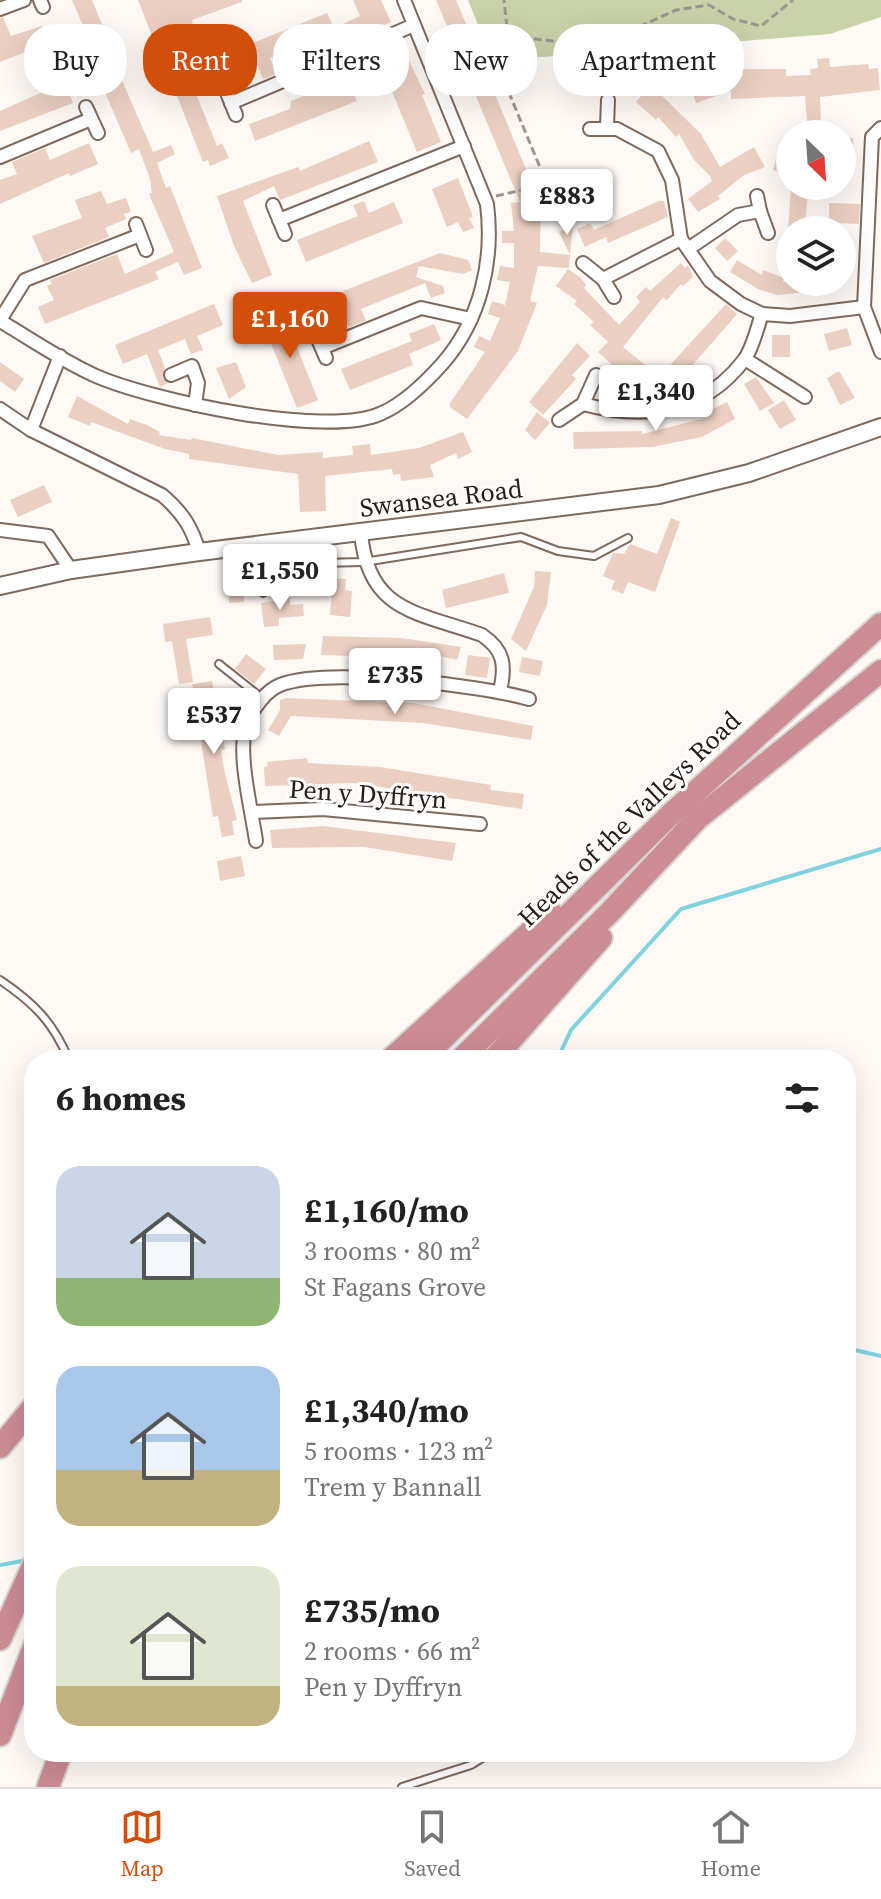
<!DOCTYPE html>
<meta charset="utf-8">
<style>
:root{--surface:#fff;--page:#f2f2f2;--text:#222;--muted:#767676;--line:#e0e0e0;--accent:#d34e08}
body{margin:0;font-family:"Source Serif 4",serif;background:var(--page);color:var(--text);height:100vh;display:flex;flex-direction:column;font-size:30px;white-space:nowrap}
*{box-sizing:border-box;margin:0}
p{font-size:26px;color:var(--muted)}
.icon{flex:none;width:44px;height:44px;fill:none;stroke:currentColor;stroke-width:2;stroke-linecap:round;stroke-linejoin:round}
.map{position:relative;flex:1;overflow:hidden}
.drawer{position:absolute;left:24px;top:1050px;width:832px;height:712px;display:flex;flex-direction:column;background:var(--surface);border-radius:32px;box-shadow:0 8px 32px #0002}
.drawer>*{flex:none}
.top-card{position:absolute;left:24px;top:24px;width:834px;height:72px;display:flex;gap:16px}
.needle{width:52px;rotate:155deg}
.tools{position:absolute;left:776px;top:120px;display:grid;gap:16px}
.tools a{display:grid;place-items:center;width:80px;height:80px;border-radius:50%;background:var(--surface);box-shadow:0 8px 32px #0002;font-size:40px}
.price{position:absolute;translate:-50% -68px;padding:0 18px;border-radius:8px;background:#fff;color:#222;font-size:26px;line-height:52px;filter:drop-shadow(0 2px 4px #0008)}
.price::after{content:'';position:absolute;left:50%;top:48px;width:24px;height:18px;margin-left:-12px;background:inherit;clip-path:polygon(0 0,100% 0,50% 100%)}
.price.selected{background:var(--accent);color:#fff}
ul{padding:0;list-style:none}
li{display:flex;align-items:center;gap:24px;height:200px;padding:0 32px}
li span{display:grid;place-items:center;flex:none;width:224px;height:160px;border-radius:24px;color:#555}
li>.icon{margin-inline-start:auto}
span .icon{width:96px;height:96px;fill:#fffc;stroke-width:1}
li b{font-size:34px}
h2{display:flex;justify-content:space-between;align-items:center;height:96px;padding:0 32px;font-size:34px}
.tag{padding:0 28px;border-radius:32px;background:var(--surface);box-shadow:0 8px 32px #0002;font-size:28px;line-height:72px}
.tag.selected{background:var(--accent);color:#fff}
.tab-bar{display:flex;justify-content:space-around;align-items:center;height:112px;border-top:2px solid var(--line);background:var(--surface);font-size:22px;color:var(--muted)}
.tab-bar a{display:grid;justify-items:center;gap:4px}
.tab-bar .selected{color:var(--accent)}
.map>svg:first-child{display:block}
.green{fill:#c9d2a8}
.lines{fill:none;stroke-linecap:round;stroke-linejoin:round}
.stream{stroke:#7fd3df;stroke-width:4}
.building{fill:#ebd0c2}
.service-casing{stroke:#7f695b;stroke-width:10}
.minor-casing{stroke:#7f695b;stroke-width:16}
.tertiary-casing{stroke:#7f695b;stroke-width:20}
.trunk-casing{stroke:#d8d6d5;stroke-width:26}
.path{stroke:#9c9691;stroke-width:3;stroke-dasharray:8 4;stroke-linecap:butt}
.service{stroke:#fff;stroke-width:6}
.minor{stroke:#fff;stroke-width:12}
.tertiary{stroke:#fff;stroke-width:16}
.trunk{stroke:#cc8c94;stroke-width:22}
.labels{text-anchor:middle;stroke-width:6;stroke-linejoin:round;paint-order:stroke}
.street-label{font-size:26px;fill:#251c16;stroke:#fff}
</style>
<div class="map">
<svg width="881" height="1787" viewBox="0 0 881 1787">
<rect width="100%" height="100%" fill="#fef9f5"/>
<polygon class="green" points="468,0 881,0 881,17 830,34 493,61"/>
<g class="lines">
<g class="stream">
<polyline points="557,1060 571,1030 681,909 881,849"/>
<polyline points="846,1348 881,1356"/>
<polyline points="0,1565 28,1560"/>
</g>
</g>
<g class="building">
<polygon points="72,0 92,0 104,29 87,35"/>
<polygon points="138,0 242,0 242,2 192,20 193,23 154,41"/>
<polygon points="353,0 381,0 391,22 304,62 297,47 270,58 276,74 263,79 257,64 230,74 223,55 327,13 334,28 360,16"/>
<polygon points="436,0 456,0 535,191 551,186 554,197 544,200 541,194 540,252 570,255 569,268 538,266 530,301 537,303 518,351 467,419 450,407 450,403 485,352 474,347 479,336 490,341 500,318 488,314 492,301 505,305 510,282 497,280 500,266 514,268 514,243 502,243 502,231 514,231 511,203 520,202"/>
<polygon points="3,17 11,36 42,26 48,43 0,62 0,18"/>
<polygon points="404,50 425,94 422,95 441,142 417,152 379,60"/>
<polygon points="829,58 830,67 868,64 869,69 878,68 880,90 820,97 821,124 807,123 805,96 731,99 731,91 696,103 688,80 718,70 720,76 743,76 743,69 786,69 786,76 811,75 810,69 818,68 817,59"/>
<polygon points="114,62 153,152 171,145 175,154 157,163 166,188 170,186 202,268 184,275 178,262 155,272 159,279 45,324 38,307 54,300 47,286 52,284 50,280 117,254 125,274 174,252 149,194 152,193 150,179 139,149 131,153 95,69"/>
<polygon points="633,63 650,77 647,81 701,134 720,167 754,147 765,167 744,175 718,196 720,199 698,212 688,199 712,181 710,176 694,160 679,134 676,137 658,117 656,120 636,102 642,95 620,78"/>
<polygon points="187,71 217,146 222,143 229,158 210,166 208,160 203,162 170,78"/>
<polygon points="65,82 73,103 0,131 0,111"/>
<polygon points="349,84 357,101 255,141 249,124 290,109 291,101 318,90 320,96"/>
<polygon points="853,138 855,158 842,159 842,139"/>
<polygon points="369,141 378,162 280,200 274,186 243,201 272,275 252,283 234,246 217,196 298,167 300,171"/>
<polygon points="89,143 98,164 70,176 69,173 0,204 0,180 17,174 12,162 45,148 50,160"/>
<polygon points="778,150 790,153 790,174 773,170"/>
<polygon points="458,178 473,217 469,218 474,228 463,232 458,222 447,227 432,189"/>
<polygon points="791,186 809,186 804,230 788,230"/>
<polygon points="101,191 107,204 126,198 131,212 124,214 126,219 105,228 109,237 44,263 32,236 82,218 75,200"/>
<polygon points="364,201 369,213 394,202 403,223 306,262 297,240 358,216 353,205"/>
<polygon points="659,201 664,201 668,217 608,243 606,237 585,247 577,229 590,223 594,230"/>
<polygon points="829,203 860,204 859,224 829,223"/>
<polygon points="573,225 570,255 559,232"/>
<polygon points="725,238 738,251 727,261 715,248"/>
<polygon points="440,253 468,260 472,270 463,274 419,266 416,277 443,286 445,293 431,298 425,283 361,309 366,321 349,327 342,315 323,323 315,302"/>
<polygon points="737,260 762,275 763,270 784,278 783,282 822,282 822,290 777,295 758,289 730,272"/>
<polygon points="681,263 685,268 688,265 693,277 683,286 681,284 666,301 663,297 623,347 665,381 653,395 633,376 629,380 598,352 608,342 590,325 594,322 574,304 577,301 556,286 568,269 581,278 586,285 584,288 619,325 640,302 636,297 646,287 650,291"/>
<polygon points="214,304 223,325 197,336 203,350 191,354 185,339 158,350 165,368 163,378 168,383 160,387 147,354 123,364 115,345"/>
<polygon points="726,304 737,314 684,375 671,364"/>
<polygon points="283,312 318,400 297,408 262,321"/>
<polygon points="434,324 441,340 409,354 413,365 350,390 341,369 412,341 409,334"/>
<polygon points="847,328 852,345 829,351 824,334"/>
<rect x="772" y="335" width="18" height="22"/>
<polygon points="577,343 590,356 572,375 576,379 543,415 529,402"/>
<polygon points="0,362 24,379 15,392 0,381"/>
<polygon points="236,362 246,387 229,399 216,368"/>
<polygon points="839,371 855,398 840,405 827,378"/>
<polygon points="756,377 774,403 760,411 744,384"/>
<polygon points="77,396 128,424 130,419 147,425 160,432 159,435 191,440 192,438 278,455 323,452 323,458 353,455 352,446 370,444 371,455 419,448 463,432 472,452 458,459 456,453 430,465 434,477 401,481 400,474 393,475 392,469 325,476 326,511 300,512 298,474 189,459 189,454 165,449 91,422 90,426 68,417"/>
<polygon points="784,400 796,420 780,429 768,410"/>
<polygon points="727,402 735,419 702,437 652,447 574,449 573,432 642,431 642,434 709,417 706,412"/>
<polygon points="537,412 550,423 535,440 525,430"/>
<polygon points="44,485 52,502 18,517 10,500"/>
<polygon points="671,518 680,522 655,592 628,582 623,594 611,589 615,581 603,576 613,553 624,554 630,544 657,554"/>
<polygon points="535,571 551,572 547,605 526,651 511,639 534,587"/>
<polygon points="504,573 509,593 446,608 442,590"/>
<polygon points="333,578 346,579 345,590 352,591 350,617 330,615"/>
<polygon points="243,584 244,602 229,603 228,588"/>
<polygon points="290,598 290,605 303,604 304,616 279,618 279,626 264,627 261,603"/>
<polygon points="210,617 213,635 186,639 193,682 179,684 172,641 165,642 163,624"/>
<polygon points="323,636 402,638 461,647 457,660 440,656 439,663 412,661 413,658 321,655"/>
<polygon points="306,644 303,659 274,660 273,645"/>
<polygon points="246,654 266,669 254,684 235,669"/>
<polygon points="468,655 490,658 487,678 465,675"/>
<polygon points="522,657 543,661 540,676 519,672"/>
<polygon points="212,681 225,749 221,750 225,774 237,820 232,821 234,835 222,837 218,816 213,817 192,684"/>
<polygon points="286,698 413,703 533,726 531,740 423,723 291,716 279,736 268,730 280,710 280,700"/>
<polygon points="307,758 308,763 380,767 491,785 490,790 524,794 522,809 354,783 265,786 264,767 268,766 267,762"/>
<polygon points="323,826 456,843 452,861 364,847 272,848 270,830"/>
<polygon points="241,856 245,876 220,881 217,861"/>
</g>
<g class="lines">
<defs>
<g id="service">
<polyline points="263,593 263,585 308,575 316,563 364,562 521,537 558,551 594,556 628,538"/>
<polyline points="219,664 263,699"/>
<path d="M0 980C34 1003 53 1022 69 1060"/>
<polyline points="402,1787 471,1765 492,1752"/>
</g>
<g id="minor">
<polyline points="40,0 43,7"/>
<polyline points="0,9 24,0"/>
<polyline points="223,83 236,115"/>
<polyline points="231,103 414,25"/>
<polyline points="86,107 98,133"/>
<polyline points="607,126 608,100"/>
<polyline points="881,128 872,137 864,307 881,352"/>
<polyline points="590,129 617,129 658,151 672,180 681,239 710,281 741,304 762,314 790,316 864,307"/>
<polyline points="0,157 91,119"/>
<polyline points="273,205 285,234"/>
<polyline points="760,211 768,233"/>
<polyline points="279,220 464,146"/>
<polyline points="136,224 146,250"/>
<polyline points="688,249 738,215 760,211 757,196"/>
<polyline points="583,263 603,279 681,239"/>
<polyline points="603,279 614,297"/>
<polyline points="0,320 25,280 140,235"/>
<path d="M0 321C31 339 62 361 96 376 151 400 328 439 382 413 405 403 426 382 443 363 481 319 494 260 487 204L404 0"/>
<polyline points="314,330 326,358"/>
<polyline points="322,348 421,308 471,319"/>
<polyline points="745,359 805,397"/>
<polyline points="171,375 192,366 198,383 195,405"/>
<path d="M583 404C643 420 703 414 744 360 753 348 757 328 762 314"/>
<path d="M0 409 31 430 162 495C182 512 192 527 199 552"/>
<polyline points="559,420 583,404 596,375"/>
<polyline points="31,430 60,356"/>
<polyline points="0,530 48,536 71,570"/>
<path d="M361 533C368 612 417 612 482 635 504 650 506 665 500 691"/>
<polyline points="252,812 323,809 480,824"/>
<path d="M256 841C252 811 235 747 248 720 254 707 267 690 280 685 326 667 480 685 529 699"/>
</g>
<polyline id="tertiary" points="0,586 71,570 199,552 659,495 749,473 881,427"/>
<g id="trunk">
<polyline points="390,1060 551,913"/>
<polyline points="421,1060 669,816 881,624"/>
<polyline points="460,1060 611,911 697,819 881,671"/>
<polyline points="493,1060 601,938"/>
<polyline points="0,1447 34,1406"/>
<polyline points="0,1639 34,1564"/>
<polyline points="0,1735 34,1647"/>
<polyline points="48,1787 61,1752"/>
</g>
</defs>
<use href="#service" class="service-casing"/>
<use href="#minor" class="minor-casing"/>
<use href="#tertiary" class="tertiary-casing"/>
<use href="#trunk" class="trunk-casing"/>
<g class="path">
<polyline points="498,49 507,28 504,0"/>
<polyline points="496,196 547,184 492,52 526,38 553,41 617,37 676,10 709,5 733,19 761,26 793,0"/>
</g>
<use href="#service" class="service"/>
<use href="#minor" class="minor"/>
<use href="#tertiary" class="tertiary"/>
<use href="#trunk" class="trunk"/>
</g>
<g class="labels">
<g class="street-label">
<text transform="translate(441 498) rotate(-7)" y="9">Swansea Road</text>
<text transform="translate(368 794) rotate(4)" y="9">Pen y Dyffryn</text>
<text transform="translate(629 819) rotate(-44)" y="9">Heads of the Valleys Road</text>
</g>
</g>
</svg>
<div class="tools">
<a><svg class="needle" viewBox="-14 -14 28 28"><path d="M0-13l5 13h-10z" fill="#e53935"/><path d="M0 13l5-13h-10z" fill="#767676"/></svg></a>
<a><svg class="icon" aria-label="layers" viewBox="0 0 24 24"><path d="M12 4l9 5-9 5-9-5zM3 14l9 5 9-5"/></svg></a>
</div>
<b class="price" style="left:567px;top:237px">£883</b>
<b class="price selected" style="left:290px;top:360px">£1,160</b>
<b class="price" style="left:656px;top:433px">£1,340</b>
<b class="price" style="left:280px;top:612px">£1,550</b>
<b class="price" style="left:395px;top:716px">£735</b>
<b class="price" style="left:214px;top:756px">£537</b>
<div class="top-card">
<a class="tag">Buy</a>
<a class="tag selected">Rent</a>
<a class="tag">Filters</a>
<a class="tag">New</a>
<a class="tag">Apartment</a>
</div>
<section class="drawer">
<h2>6 homes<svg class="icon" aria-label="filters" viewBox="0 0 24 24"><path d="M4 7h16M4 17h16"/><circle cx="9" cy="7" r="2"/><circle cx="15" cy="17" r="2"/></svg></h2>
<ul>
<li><span style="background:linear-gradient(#c9d6e8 70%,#8fb573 0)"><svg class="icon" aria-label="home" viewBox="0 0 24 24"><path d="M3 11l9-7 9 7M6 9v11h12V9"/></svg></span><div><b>£1,160/mo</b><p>3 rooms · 80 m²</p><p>St Fagans Grove</p></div></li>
<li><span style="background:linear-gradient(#a9c7e8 65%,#c2b280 0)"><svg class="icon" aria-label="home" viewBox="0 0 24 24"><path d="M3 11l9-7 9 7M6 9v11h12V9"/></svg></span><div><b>£1,340/mo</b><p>5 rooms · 123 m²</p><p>Trem y Bannall</p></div></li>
<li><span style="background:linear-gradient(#dfe7d0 75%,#c2b280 0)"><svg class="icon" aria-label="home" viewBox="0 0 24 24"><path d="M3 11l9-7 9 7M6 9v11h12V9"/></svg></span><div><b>£735/mo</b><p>2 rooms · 66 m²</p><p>Pen y Dyffryn</p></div></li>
</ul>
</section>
</div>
<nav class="tab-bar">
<a class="selected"><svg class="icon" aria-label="map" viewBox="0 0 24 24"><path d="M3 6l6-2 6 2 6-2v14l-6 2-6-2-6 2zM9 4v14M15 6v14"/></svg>Map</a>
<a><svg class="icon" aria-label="saved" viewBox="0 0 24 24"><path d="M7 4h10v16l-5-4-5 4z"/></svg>Saved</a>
<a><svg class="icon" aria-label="home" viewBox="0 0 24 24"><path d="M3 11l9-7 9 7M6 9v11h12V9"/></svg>Home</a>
</nav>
